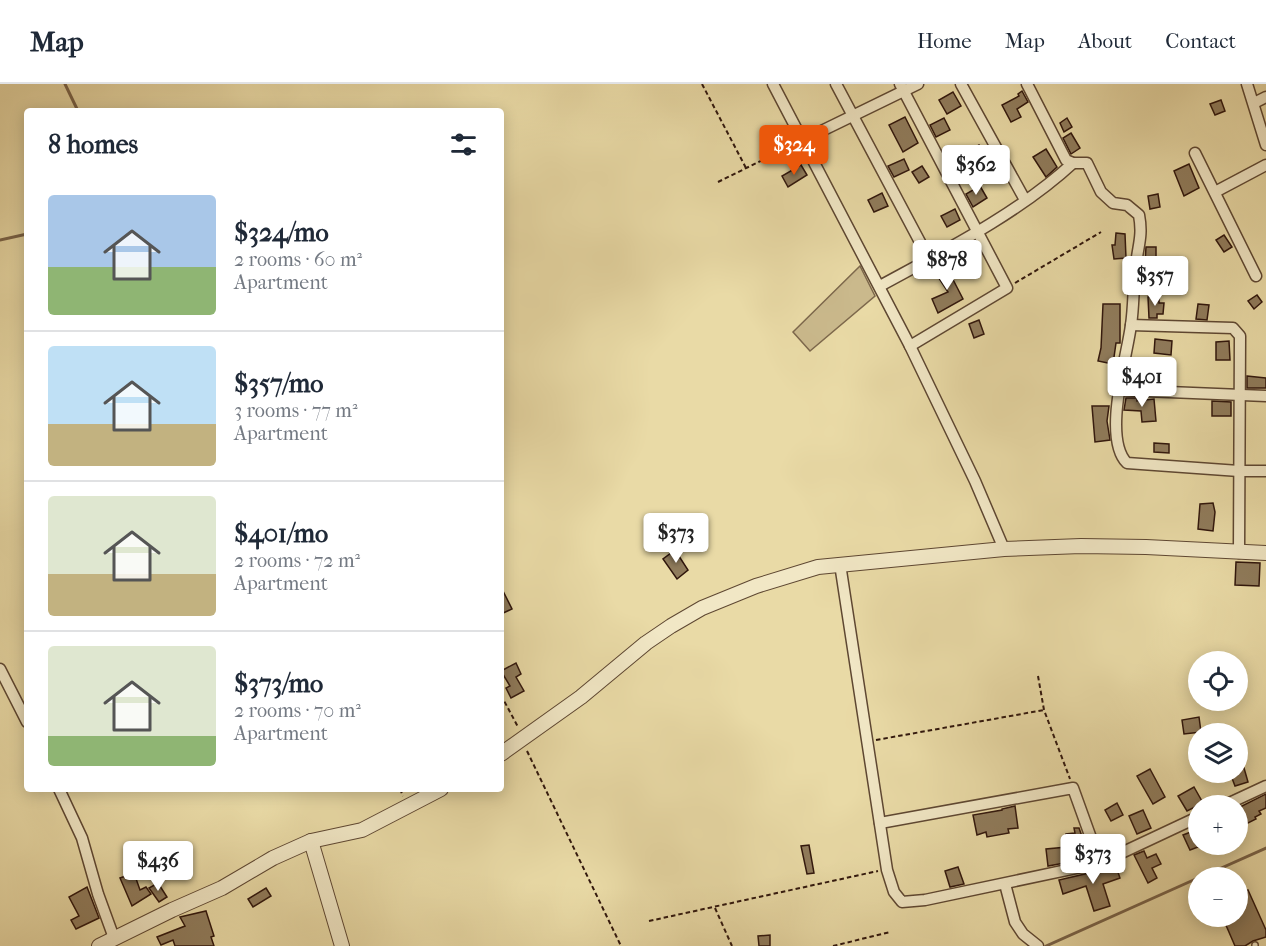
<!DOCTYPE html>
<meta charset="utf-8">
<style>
:root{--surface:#fff;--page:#f6f6f7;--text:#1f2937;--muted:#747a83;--line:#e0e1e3;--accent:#ea580c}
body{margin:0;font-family:"IM FELL French Canon",serif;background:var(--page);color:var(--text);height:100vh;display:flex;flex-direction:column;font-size:22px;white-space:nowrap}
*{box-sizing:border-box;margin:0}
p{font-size:20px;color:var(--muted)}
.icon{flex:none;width:33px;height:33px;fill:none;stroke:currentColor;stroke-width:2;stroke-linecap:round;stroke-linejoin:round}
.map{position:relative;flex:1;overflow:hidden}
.drawer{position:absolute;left:24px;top:24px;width:480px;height:684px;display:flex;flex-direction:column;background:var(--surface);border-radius:6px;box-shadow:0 3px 15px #0003}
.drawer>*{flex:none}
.controls{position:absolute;left:1188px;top:567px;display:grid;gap:12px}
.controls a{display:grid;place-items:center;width:60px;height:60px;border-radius:50%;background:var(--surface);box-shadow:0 3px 15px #0003;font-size:30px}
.price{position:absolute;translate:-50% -51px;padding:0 14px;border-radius:6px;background:#fff;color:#222;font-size:20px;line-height:39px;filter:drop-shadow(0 2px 3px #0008)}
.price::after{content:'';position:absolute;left:50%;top:36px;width:18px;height:14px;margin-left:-9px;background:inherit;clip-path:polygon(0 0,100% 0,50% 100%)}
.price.on{background:var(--accent);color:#fff}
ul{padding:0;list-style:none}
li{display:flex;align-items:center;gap:18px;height:150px;padding:0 24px}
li+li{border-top:2px solid var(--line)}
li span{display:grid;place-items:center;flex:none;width:168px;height:120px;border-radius:6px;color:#555}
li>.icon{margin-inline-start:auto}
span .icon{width:72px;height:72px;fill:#fffc;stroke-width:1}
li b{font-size:26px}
h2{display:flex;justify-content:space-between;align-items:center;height:72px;padding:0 24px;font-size:26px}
header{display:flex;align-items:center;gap:36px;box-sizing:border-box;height:84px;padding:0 30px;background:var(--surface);border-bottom:2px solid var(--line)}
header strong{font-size:28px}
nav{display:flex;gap:33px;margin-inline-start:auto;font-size:21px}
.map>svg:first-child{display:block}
.green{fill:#cab98c;stroke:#7d684c;stroke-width:1.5}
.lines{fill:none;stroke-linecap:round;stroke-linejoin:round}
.stream{stroke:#796349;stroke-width:3}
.building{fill:#907c5c;stroke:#30160c;stroke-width:1.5}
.service-casing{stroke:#5e4732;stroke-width:8}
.minor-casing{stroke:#5e4732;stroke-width:13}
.tertiary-casing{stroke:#5e4732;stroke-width:16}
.path{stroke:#30160c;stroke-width:2;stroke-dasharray:4.5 3;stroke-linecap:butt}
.service{stroke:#f1e7c5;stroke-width:5}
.minor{stroke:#f1e7c5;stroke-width:10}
.tertiary{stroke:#f1e7c5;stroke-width:14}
</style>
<header>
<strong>Map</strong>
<nav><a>Home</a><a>Map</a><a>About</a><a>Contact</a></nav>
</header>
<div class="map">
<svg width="1266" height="862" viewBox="0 0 1266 862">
<rect width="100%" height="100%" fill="#e9daa6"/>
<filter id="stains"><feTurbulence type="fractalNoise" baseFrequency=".00333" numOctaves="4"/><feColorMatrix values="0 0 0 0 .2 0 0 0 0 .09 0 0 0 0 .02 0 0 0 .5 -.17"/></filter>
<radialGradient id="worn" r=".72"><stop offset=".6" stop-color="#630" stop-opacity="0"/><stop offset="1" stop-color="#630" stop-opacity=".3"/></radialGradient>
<polygon class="green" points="860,182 875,212 810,267 793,248"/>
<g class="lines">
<g class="stream">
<polyline points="65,0 78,27"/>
<polyline points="0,156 27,150"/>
<polyline points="1199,794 1266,764"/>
<polyline points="1046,862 1198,794"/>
</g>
</g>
<g class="building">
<polygon points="1022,7 1028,18 1017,25 1021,33 1011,38 1002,21 1019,12 1018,10"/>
<polygon points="953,8 961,22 947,30 939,16"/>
<polygon points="1221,16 1225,27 1215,31 1210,20"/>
<polygon points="905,33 918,59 903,68 889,41"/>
<polygon points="944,34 950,46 936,53 930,41"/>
<polygon points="1067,34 1072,43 1064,48 1060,39"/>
<polygon points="1071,49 1080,64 1071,70 1063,54"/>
<polygon points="979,61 988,74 990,73 997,88 979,96 972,82 975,81 967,68"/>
<polygon points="1046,65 1057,83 1046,93 1033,73"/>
<polygon points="904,75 909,86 894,93 888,82"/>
<polygon points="1189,80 1199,104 1184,112 1174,87"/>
<polygon points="801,81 807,91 788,103 782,92"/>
<polygon points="922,82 929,93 919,99 912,88"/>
<polygon points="980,102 987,114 973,123 966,110"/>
<polygon points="882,109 888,122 874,128 868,116"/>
<polygon points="1158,110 1160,123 1150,125 1148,112"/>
<polygon points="955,125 960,136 947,143 941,132"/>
<polygon points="1116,149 1125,150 1126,174 1114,175 1112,161 1115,161"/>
<polygon points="1224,151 1232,163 1224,168 1216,156"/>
<polygon points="1146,163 1156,163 1156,180 1145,180"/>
<polygon points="946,182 963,215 938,229 932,215 948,208 935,188"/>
<polygon points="1257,211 1262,218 1254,225 1248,217"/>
<polygon points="1148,213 1159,213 1159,219 1164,219 1163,230 1157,230 1157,234 1149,234"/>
<polygon points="1103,220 1120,220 1120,259 1116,259 1113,280 1098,277 1101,264"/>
<polygon points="1198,220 1209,221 1207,236 1196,235"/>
<polygon points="979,236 984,250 974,254 969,240"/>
<polygon points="1155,255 1172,257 1171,271 1154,269"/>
<polygon points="1229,257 1230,276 1216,276 1216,258"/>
<polygon points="1247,292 1266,294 1266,304 1247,304"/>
<polygon points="1126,314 1137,314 1137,317 1154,315 1156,337 1142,338 1141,327 1124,326"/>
<polygon points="1212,317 1231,318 1231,332 1212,332"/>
<polygon points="1092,322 1109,322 1107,337 1110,356 1095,358"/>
<polygon points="1154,359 1169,360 1169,369 1154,368"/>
<polygon points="1213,419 1215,428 1213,447 1198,445 1200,420"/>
<polygon points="675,466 688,486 677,495 663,475"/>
<polygon points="1236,478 1260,479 1259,502 1235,501"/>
<polygon points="501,503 512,525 501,530"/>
<polygon points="516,579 521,590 516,593 524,607 511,614 506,604 510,602 501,587"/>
<polygon points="1199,633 1201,648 1184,650 1182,636"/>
<polygon points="1244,684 1248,698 1235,702 1230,689 1238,688 1238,686"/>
<polygon points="1150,685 1165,713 1153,720 1137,692"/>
<polygon points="1194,703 1203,719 1187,727 1178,712"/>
<polygon points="1266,710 1266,724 1259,727 1261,730 1255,733 1256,735 1244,741 1238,728 1238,724"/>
<polygon points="1117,719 1123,731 1111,737 1105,726"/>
<polygon points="1015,722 1018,744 1008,745 1009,749 987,753 986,748 977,751 973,731 1002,726 1002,725"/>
<polygon points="1143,726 1151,744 1137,750 1129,732"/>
<polygon points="1074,744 1079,744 1085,761 1069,764 1070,778 1048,782 1046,765 1067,763 1066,750 1075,749"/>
<polygon points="1196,746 1198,753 1198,763 1190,766 1183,751"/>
<polygon points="1110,757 1112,765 1104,769 1101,760"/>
<polygon points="809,761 814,789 807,790 801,762"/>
<polygon points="1144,767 1147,774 1156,770 1161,780 1152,784 1157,794 1148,799 1134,771"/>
<polygon points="1115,780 1120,794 1103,800 1110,822 1094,827 1086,802 1063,810 1059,796 1102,786"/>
<polygon points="958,783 964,800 950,803 945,787"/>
<polygon points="134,789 140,806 146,803 151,810 132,822 120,794"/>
<polygon points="158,799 167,813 159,818 149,804"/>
<polygon points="87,803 99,834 76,845 71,836 79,832 69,813"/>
<polygon points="266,804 271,812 253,823 248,815"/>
<polygon points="1248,806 1266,846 1266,853 1253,857 1245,862 1235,862 1222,832 1238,832 1238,810"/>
<polygon points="206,827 214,852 211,853 214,862 175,862 173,856 161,861 157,853 185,842 180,833"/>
<polygon points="770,851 770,862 759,862 758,852"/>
</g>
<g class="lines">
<defs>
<polyline id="service" points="1255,862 1255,861"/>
<g id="minor">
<polyline points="773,0 910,262 975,397 1004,465"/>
<polyline points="836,0 929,175"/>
<polyline points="900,0 1007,204 910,262"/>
<polyline points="961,0 1025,116"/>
<path d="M1027 0 1066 76 1073 79H1087L1101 108 1113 119 1127 121 1139 131C1143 152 1138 161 1136 181 1133 201 1134 221 1131 241 1127 273 1102 354 1127 379L1239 387H1266"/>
<polyline points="1247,0 1266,61"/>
<polyline points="1254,19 1266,13"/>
<polyline points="803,56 918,0"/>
<polyline points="1195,69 1256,192"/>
<polyline points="1215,108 1266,81"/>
<path d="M880 202C944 167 1019 129 1073 79"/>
<polyline points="1131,241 1233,244 1240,252 1239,469"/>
<polyline points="1120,306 1266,312"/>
<polyline points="840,480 887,786 894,808 902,818 925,816 1100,779 1198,733"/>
<polyline points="0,585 27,638"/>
<polyline points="59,705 82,754 98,810 114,854"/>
<polyline points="1223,722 1266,702"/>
<polyline points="880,739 1073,704 1100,779"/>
<polyline points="1005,800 1015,838 1023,850 1038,862"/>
</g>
<g id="tertiary">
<polyline points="501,670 581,613 646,559 671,542 702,524 756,502 818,483 1004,465 1081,462 1146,463 1266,469"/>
<polyline points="311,757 342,862"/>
<polyline points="99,862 172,826 222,804 273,774 311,757 362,746 441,705"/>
</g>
</defs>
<use href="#service" class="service-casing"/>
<use href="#minor" class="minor-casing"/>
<use href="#tertiary" class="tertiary-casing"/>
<g class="path">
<polyline points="702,0 746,84"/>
<polyline points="718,98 795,60"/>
<polyline points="1015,199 1101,148"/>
<polyline points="1038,592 1044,626 1070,695"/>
<polyline points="501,611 518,643"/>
<polyline points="876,656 1044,626"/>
<polyline points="527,667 621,862"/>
<polyline points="400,705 403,712"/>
<polyline points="715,824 732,862"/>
<polyline points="649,837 878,787"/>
<polyline points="833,862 890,848"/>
</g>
<use href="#service" class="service"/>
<use href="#minor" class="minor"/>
<use href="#tertiary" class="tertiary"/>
</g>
<rect width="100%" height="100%" filter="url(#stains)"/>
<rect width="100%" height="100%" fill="url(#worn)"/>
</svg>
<div class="controls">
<a><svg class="icon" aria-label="locate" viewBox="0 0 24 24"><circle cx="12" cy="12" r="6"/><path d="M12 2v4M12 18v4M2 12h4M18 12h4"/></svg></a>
<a><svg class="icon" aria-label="layers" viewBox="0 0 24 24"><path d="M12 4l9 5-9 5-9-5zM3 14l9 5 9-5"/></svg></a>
<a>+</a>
<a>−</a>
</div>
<b class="price on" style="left:794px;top:92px">$324</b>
<b class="price" style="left:976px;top:112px">$362</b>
<b class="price" style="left:947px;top:207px">$878</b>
<b class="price" style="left:1155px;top:223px">$357</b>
<b class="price" style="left:1142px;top:324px">$401</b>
<b class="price" style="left:676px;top:480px">$373</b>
<b class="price" style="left:1093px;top:801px">$373</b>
<b class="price" style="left:158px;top:808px">$436</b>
<section class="drawer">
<h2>8 homes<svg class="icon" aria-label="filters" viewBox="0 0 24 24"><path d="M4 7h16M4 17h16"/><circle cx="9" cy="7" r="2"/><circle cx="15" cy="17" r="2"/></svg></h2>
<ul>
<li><span style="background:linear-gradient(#a9c7e8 60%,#8fb573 0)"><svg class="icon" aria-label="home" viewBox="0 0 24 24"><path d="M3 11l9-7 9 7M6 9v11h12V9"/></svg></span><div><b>$324/mo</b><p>2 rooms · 60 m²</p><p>Apartment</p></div></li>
<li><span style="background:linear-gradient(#bfe0f5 65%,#c2b280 0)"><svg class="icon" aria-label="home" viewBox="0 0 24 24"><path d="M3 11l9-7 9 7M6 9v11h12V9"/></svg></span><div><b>$357/mo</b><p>3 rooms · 77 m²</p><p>Apartment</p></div></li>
<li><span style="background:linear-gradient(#dfe7d0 65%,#c2b280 0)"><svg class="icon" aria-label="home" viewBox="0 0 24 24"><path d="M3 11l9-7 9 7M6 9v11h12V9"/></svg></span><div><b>$401/mo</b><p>2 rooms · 72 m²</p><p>Apartment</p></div></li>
<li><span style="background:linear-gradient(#dfe7d0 75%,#8fb573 0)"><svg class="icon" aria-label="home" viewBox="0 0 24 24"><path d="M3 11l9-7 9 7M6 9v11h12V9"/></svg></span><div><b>$373/mo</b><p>2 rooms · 70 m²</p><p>Apartment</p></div></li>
</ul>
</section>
</div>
